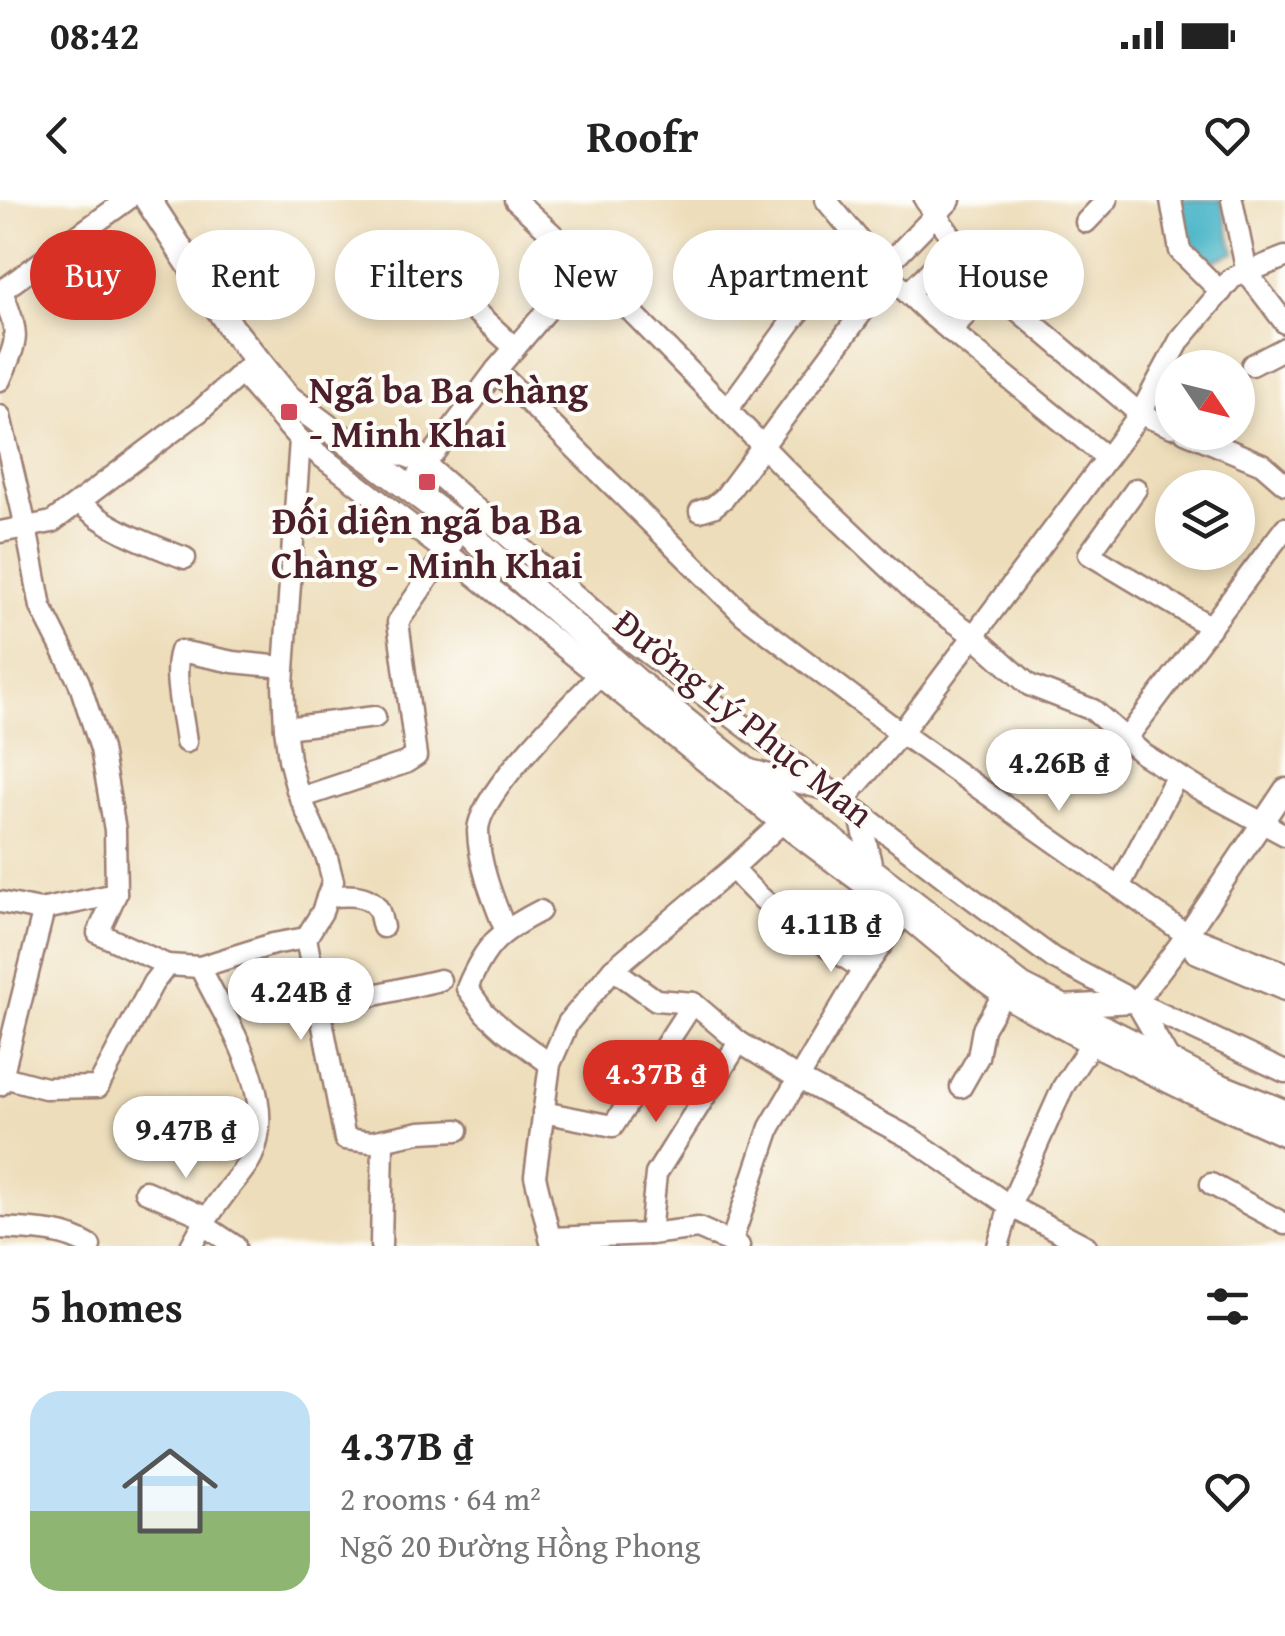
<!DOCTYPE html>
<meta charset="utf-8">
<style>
:root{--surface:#fff;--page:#f6f6f6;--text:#222;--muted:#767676;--line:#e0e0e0;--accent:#d93025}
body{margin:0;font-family:"Gentium Book Plus",serif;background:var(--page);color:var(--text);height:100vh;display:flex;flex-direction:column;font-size:38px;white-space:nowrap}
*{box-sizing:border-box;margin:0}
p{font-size:32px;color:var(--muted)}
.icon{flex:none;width:55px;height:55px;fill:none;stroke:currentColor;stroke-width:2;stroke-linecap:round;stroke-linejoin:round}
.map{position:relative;height:1046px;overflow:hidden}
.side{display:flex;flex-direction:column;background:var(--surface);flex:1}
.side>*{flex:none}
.hud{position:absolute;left:30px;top:30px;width:1225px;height:90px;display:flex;gap:20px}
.needle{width:65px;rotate:125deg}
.fabs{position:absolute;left:1155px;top:150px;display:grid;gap:20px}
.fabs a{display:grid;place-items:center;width:100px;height:100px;border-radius:50%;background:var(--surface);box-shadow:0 5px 15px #0003;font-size:50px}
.price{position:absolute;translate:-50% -85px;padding:0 22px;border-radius:35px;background:#fff;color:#222;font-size:32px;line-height:65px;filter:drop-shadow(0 2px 5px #0008)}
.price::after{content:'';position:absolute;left:50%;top:60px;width:30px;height:22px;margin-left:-15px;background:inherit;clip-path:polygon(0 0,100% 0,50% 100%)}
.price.active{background:var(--accent);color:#fff}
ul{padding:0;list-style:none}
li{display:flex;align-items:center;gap:30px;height:250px;padding:0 30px}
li+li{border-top:2px solid var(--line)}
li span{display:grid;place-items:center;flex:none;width:280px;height:200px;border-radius:30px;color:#555}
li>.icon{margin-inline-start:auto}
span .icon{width:120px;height:120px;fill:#fffc;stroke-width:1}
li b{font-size:42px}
h2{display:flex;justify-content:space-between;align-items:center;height:120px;padding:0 30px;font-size:42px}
.pill{padding:0 35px;border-radius:45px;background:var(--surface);box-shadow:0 5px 15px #0003;font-size:35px;line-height:90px}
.pill.active{background:var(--accent);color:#fff}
.status{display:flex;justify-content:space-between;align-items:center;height:70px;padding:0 50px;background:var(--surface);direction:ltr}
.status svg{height:28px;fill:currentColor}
header{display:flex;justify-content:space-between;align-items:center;height:130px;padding:0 30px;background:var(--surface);font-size:45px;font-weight:600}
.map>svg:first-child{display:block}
.water{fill:#4ab5c7;stroke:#4a6a79;stroke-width:2.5}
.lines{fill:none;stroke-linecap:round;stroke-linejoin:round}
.minor-casing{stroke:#9c7e72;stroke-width:25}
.major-casing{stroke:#9c7e72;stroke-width:30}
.minor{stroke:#fff;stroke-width:20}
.major{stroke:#fff;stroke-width:25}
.poi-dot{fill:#d1495b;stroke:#fdfcf7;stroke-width:4}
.labels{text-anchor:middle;stroke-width:8;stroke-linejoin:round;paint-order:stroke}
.poi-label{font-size:38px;font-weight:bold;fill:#4a1f2b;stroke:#fdfcf7;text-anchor:start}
.street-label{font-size:38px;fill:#4a1f2b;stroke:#fdfcf7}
</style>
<div class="status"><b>08:42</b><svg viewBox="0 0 49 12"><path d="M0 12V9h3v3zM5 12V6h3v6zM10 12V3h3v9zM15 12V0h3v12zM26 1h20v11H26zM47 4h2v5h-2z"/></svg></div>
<header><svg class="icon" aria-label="back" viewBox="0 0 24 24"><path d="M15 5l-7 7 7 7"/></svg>Roofr<svg class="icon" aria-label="heart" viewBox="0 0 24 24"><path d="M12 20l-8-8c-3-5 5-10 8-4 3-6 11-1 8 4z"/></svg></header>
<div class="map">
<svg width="1285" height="1046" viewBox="0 0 1285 1046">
<rect width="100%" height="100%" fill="#fdfcf7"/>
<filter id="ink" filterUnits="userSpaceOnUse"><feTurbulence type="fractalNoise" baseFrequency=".01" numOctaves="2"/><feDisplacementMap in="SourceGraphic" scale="20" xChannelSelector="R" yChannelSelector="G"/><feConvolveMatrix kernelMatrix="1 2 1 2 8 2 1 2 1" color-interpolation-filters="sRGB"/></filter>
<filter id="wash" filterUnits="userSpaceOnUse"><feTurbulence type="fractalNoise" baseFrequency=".0048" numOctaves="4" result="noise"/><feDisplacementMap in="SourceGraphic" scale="40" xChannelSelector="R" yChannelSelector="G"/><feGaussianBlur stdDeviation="2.25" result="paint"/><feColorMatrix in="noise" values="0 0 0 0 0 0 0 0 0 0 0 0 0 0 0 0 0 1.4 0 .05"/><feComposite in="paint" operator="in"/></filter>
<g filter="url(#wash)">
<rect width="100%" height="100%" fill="#edddba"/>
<polygon class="water" points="1175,0 1221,0 1234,53 1199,66 1184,47"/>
</g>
<g filter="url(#ink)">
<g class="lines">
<defs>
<g id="minor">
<polyline points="515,0 586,65 785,269 920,397 973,435 1029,485 1093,510 1143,554 1199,589 1285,635"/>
<polyline points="826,0 889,76 931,115 1107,258"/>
<polyline points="1171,0 1180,51 1221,92"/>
<polyline points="1232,0 1247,73 1285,123"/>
<polyline points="1086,22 1107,0"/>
<polyline points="949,52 1140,214 1172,227"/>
<polyline points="883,69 950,0"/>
<polyline points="0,92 127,0"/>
<polyline points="454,92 515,148"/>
<polyline points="908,93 957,44 925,0"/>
<polyline points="950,131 992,87"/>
<polyline points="1252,165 1285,148"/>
<polyline points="496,170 744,415 901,533 1187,735 1285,773"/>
<polyline points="241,173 300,240 446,352 781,623 903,714 980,778 1009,799 1091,844 1205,900 1285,936"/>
<path d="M0 180C20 134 19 138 2 91"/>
<polyline points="727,210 792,121 858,40"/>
<polyline points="0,216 26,327 41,407 79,482 101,549 115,630 116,694 98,733 167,765"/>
<polyline points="1185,232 1262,264 1285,284"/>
<path d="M354 248C380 249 401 252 425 264L606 422 859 612 962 691 1053 758 1136 802 1285 872"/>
<polyline points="418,274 496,170 586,65"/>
<polyline points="1136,289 1089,354 1211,427"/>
<path d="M79 302C109 330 147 343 185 358"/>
<polyline points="700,311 713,307 724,298 889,76"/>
<polyline points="0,332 52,322 200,211 251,164"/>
<polyline points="285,528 375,517"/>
<polyline points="1126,539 1285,328"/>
<path d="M186 542C183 516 172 474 180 451L233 462 284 467"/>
<polyline points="746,569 820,588"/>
<polyline points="300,598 405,563 416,556 398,422 453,342"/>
<polyline points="844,600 901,533 1140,214 1180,140 1232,78 1285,57"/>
<polyline points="859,612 873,672"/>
<path d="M733 668C766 711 819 740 864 770"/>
<polyline points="1119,687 1177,575"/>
<path d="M327 697C343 695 368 692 378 709 381 715 381 721 383 727"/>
<polyline points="0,702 40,710 116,694"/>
<path d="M540 711C499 732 485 745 467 788L485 813 505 831 550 864"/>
<path d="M505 729C493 699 479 665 478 631 478 593 578 498 607 467"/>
<polyline points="306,738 345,939 371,942 420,932 458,930"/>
<polyline points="1195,752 1285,790"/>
<polyline points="613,769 656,800 693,803 739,842 799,879 912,939 1010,1006 1086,1046"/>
<polyline points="315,786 342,781 353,783 366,797 440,780"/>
<polyline points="1061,806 1134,802"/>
<polyline points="1171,863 1136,802 1187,735 1285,589"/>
<polyline points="0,876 45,888 98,887 153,783 167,765 200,767 273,744 306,738 322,712 333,681 327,658 297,590 289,559 285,528 283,484 300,240"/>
<polyline points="0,885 44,709"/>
<polyline points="961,887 978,857 983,829 1003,795"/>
<polyline points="543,912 613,926 693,803"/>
<polyline points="1211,984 1285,1024"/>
<polyline points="145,991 207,1018"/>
<polyline points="202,1024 235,1046"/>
<path d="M0 1028C32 1030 62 1029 90 1046"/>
<polyline points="650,1034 656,974 739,842"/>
<polyline points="550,1038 650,1034 698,1028 739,1046"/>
<polyline points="731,1043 770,927 858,778 911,704"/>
<path d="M191 1046C202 1025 215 1006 229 988 237 978 247 967 252 956 279 896 225 819 200 767"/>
<polyline points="381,1046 383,940"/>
<polyline points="552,1046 535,976 550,864 568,823 613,769 733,668 790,615"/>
<polyline points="998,1046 1010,1006 1063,887 1096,836"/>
</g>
<polyline id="major" points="148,0 232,129 287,197 462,328 643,487 824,634 1022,787 1213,884 1285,913"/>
</defs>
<use href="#minor" class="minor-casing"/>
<use href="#major" class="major-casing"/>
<use href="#minor" class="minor"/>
<use href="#major" class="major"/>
</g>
</g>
<g class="poi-dot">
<rect x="279" y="202" width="20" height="20" rx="5"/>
<rect x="417" y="272" width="20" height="20" rx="5"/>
</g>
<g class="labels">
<g class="poi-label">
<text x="309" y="203">Ngã ba Ba Chàng<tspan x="309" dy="44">- Minh Khai</tspan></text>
<text x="427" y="334" text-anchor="middle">Đối diện ngã ba Ba<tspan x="427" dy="44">Chàng - Minh Khai</tspan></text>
</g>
<g class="street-label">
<text transform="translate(744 518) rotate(39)" y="13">Đường Lý Phục Man</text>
</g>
</g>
</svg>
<div class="fabs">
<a><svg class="needle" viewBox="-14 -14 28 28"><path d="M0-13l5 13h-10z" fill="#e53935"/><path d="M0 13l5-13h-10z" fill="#767676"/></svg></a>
<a><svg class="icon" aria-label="layers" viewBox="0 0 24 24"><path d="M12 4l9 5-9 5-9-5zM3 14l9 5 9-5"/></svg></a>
</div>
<b class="price" style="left:1059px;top:614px">4.26B ₫</b>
<b class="price" style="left:831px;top:775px">4.11B ₫</b>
<b class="price" style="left:301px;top:843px">4.24B ₫</b>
<b class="price active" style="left:656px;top:925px">4.37B ₫</b>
<b class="price" style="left:186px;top:981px">9.47B ₫</b>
<div class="hud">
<a class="pill active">Buy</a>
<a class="pill">Rent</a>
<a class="pill">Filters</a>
<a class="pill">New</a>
<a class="pill">Apartment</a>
<a class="pill">House</a>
</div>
</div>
<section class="side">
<h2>5 homes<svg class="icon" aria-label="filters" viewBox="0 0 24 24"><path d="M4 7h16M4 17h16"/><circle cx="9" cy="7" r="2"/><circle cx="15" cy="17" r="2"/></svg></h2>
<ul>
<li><span style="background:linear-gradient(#bfe0f5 60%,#8fb573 0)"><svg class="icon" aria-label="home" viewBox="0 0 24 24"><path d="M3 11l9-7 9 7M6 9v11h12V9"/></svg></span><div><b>4.37B ₫</b><p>2 rooms · 64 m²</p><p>Ngõ 20 Đường Hồng Phong</p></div><svg class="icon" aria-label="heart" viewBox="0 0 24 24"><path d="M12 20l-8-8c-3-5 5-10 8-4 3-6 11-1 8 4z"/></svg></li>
</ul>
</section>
